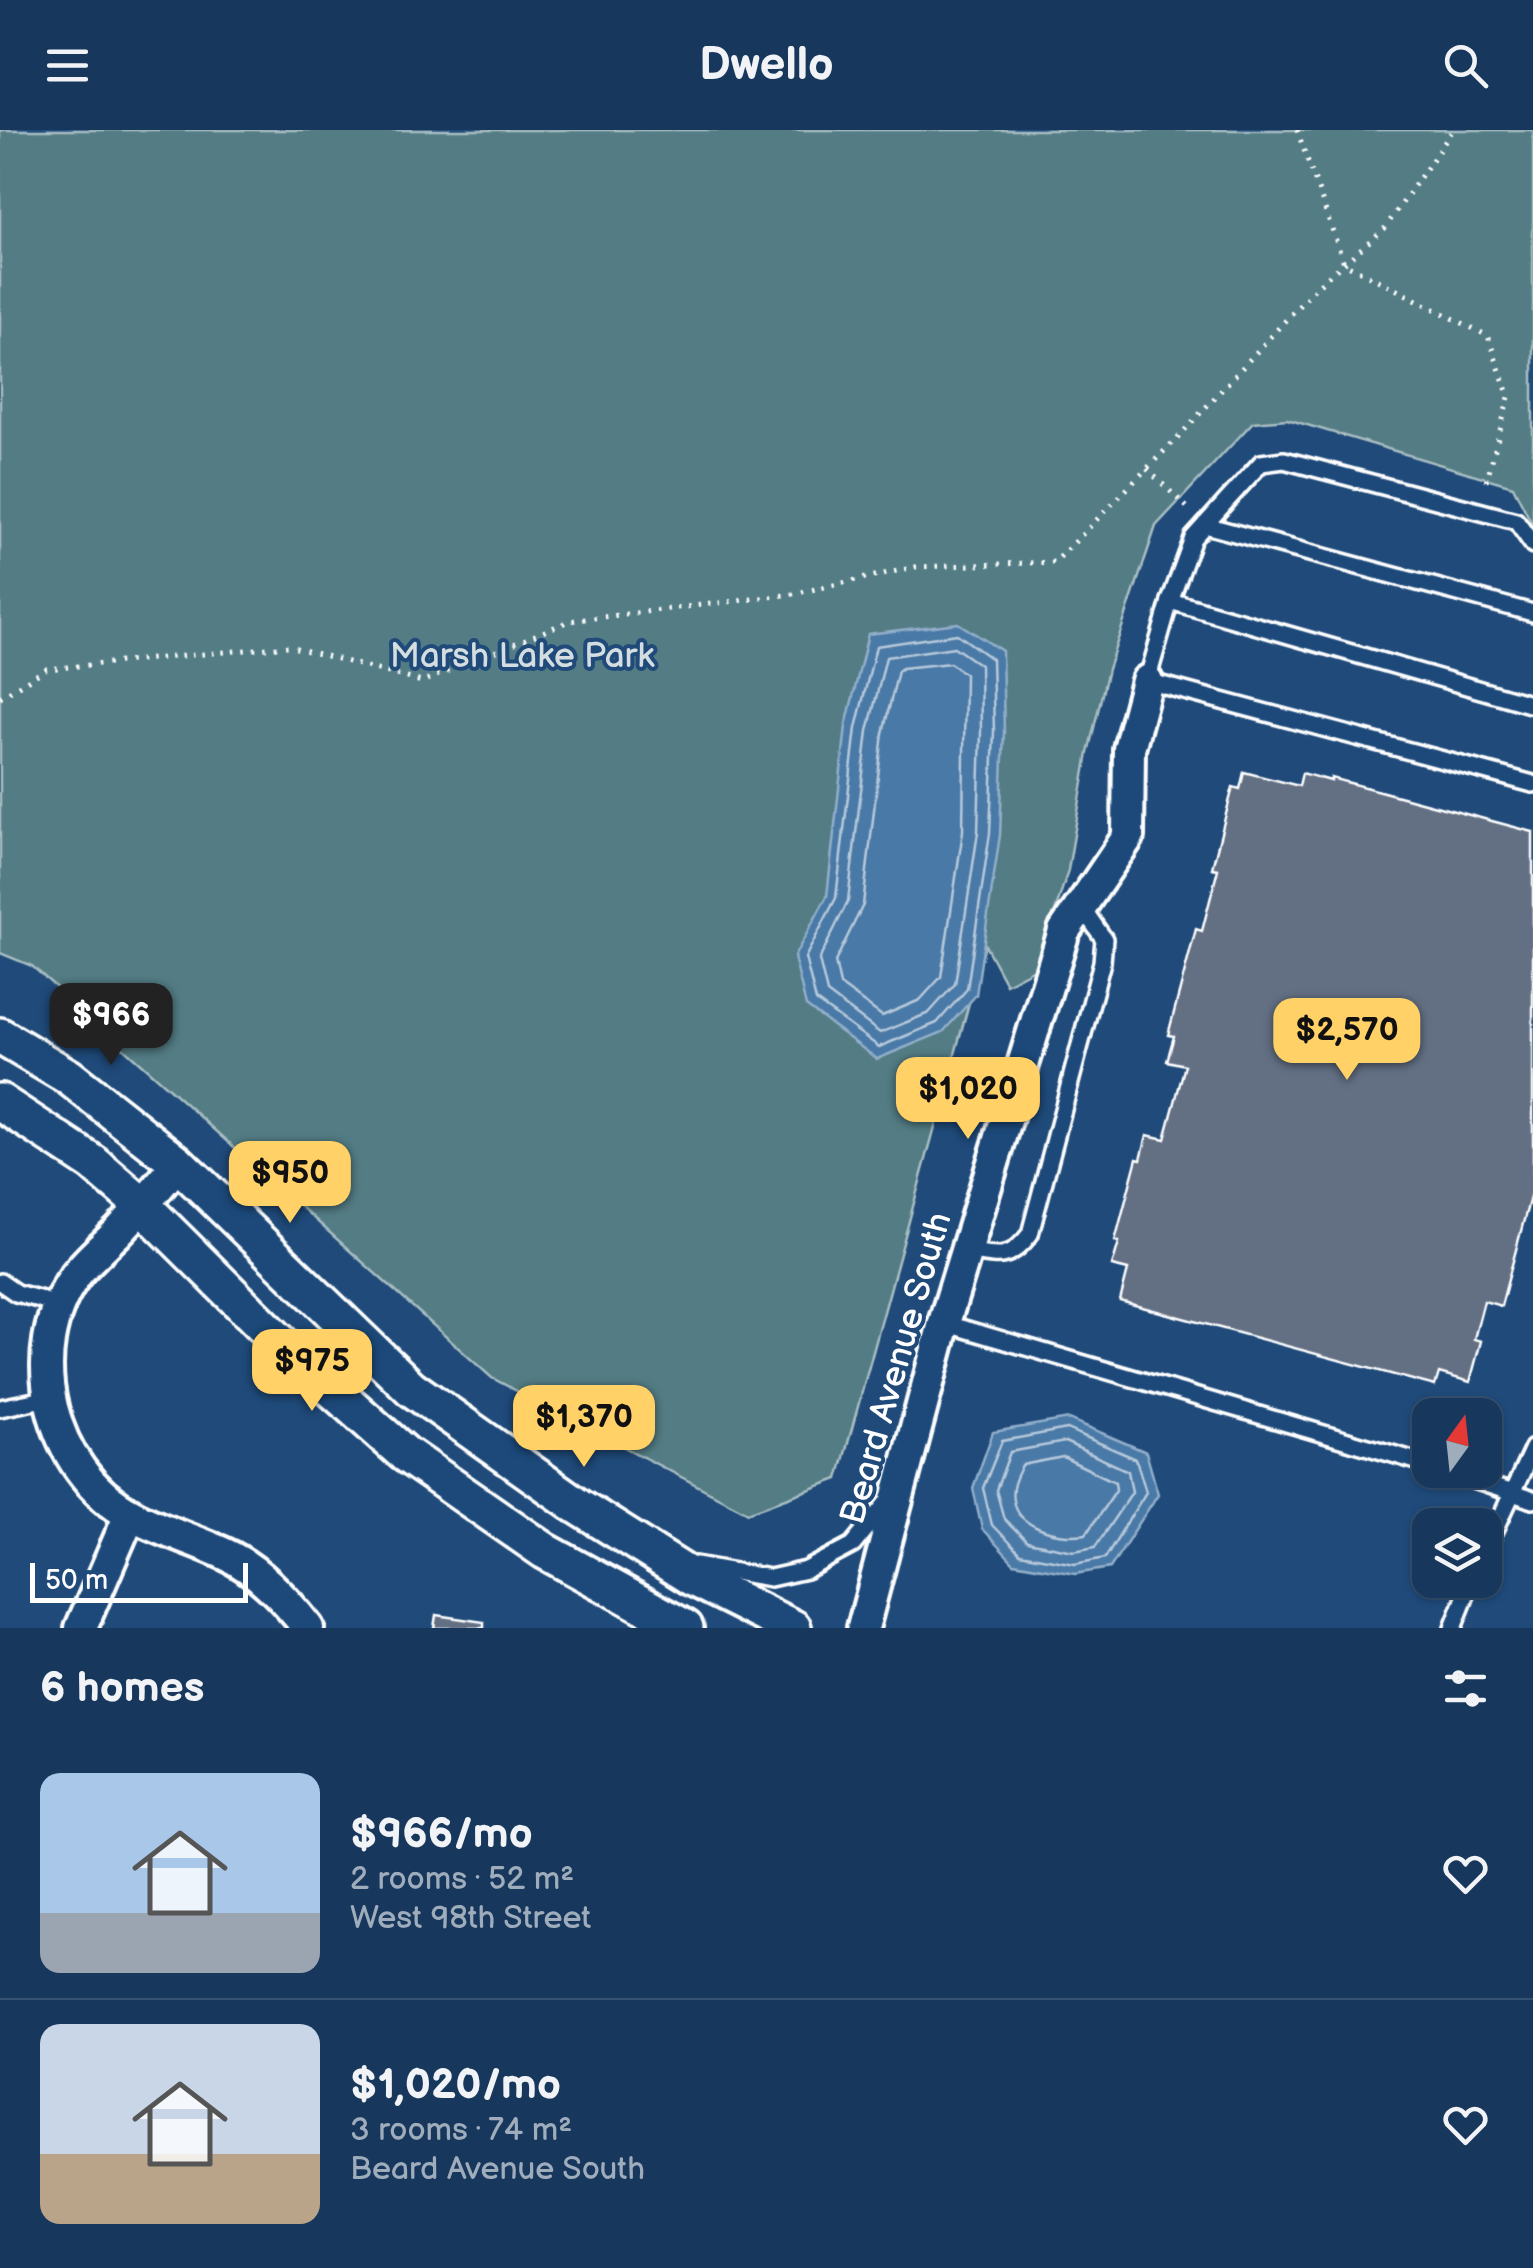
<!DOCTYPE html>
<meta charset="utf-8">
<style>
:root{--surface:#17385c;--page:#203f62;--text:#f1f3f6;--muted:#9eacbb;--line:#365272;--accent:#ffd166}
body{margin:0;font-family:"Balsamiq Sans",sans-serif;background:var(--page);color:var(--text);height:100vh;display:flex;flex-direction:column;font-size:38px;white-space:nowrap}
*{box-sizing:border-box;margin:0}
p{font-size:32px;color:var(--muted)}
.icon{flex:none;width:55px;height:55px;fill:none;stroke:currentColor;stroke-width:2;stroke-linecap:round;stroke-linejoin:round}
.map{position:relative;height:1498px;overflow:hidden}
.side{display:flex;flex-direction:column;background:var(--surface);flex:1}
.side>*{flex:none}
.needle{width:65px;rotate:15deg}
.tools{position:absolute;left:1412px;top:1268px;display:grid;gap:20px}
.tools a{display:grid;place-items:center;width:90px;height:90px;border-radius:20px;background:var(--surface);box-shadow:0 2px 8px #0004,0 0 0 2px var(--line);font-size:50px}
.scale{position:absolute;left:30px;bottom:25px;width:218px;box-sizing:border-box;padding-left:10px;border:5px solid #fff;border-top:0;font-size:28px;line-height:35px;white-space:nowrap;color:#fff;-webkit-text-stroke:8px #1f4a7a;paint-order:stroke}
.price{position:absolute;translate:-50% -85px;padding:0 22px;border-radius:20px;background:var(--accent);color:#111;font-size:32px;line-height:65px;filter:drop-shadow(0 2px 5px #0008)}
.price::after{content:'';position:absolute;left:50%;top:60px;width:30px;height:22px;margin-left:-15px;background:inherit;clip-path:polygon(0 0,100% 0,50% 100%)}
.price.on{background:#222;color:#fff}
ul{padding:0;list-style:none}
li{display:flex;align-items:center;gap:30px;height:250px;padding:0 40px}
li+li{border-top:2px solid var(--line)}
li span{display:grid;place-items:center;flex:none;width:280px;height:200px;border-radius:20px;color:#555}
li>.icon{margin-inline-start:auto}
span .icon{width:120px;height:120px;fill:#fffc;stroke-width:1}
li b{font-size:42px}
h2{display:flex;justify-content:space-between;align-items:center;height:120px;padding:0 40px;font-size:42px}
header{display:flex;justify-content:space-between;align-items:center;height:130px;padding:0 40px;background:var(--surface);font-size:45px;font-weight:700}
.map>svg:first-child{display:block}
.green{fill:#537c84;stroke:#a9bec2;stroke-width:2.5}
.water{fill:#4a79a6;stroke:#92afca;stroke-width:2.5}
.lines{fill:none;stroke-linecap:round;stroke-linejoin:round}
.shore{stroke:#b7c9db;stroke-width:2.5}
.building{fill:#646f84;stroke:#fff;stroke-width:2.5}
.service-casing{stroke:#fff;stroke-width:22}
.minor-casing{stroke:#fff;stroke-width:38}
.tertiary-casing{stroke:#fff;stroke-width:42}
.path{stroke:#fff;stroke-width:5;stroke-dasharray:2.5 8;stroke-linecap:butt}
.service{stroke:#1f4a7a;stroke-width:15}
.minor{stroke:#1f4a7a;stroke-width:30}
.tertiary{stroke:#1f4a7a;stroke-width:35}
.labels{text-anchor:middle;stroke-width:8;stroke-linejoin:round;paint-order:stroke}
.park-label{font-size:35px;fill:#d4dee0;stroke:#1f4a7a}
.street-label{font-size:35px;fill:#fff;stroke:#1f4a7a}
</style>
<header><svg class="icon" aria-label="menu" viewBox="0 0 24 24"><path d="M4 6h16M4 12h16M4 18h16"/></svg>Dwello<svg class="icon" aria-label="search" viewBox="0 0 24 24"><circle cx="10" cy="10" r="6"/><path d="M15 15l6 6"/></svg></header>
<div class="map">
<svg width="1533" height="1498" viewBox="0 0 1533 1498">
<rect width="100%" height="100%" fill="#1f4a7a"/>
<filter id="ink" filterUnits="userSpaceOnUse"><feTurbulence type="fractalNoise" baseFrequency=".01" numOctaves="2"/><feDisplacementMap in="SourceGraphic" scale="20" xChannelSelector="R" yChannelSelector="G"/><feConvolveMatrix kernelMatrix="1 2 1 2 8 2 1 2 1" color-interpolation-filters="sRGB"/></filter>
<g filter="url(#ink)">
<polygon class="green" points="0,0 1533,0 1533,396 1513,356 1287,289 1253,292 1156,396 1108,539 1088,623 1068,740 1038,837 1006,854 985,815 838,1349 748,1382 492,1248 32,836 0,823"/>
<g class="water">
<polygon points="958,493 1002,521 1004,601 1000,705 976,865 943,902 877,929 806,876 794,827 827,766 846,596 868,504"/>
<polygon points="1069,1289 1146,1322 1158,1364 1110,1438 1075,1444 1014,1433 982,1399 973,1358 993,1302"/>
</g>
<g class="lines">
<g class="shore">
<polygon points="957,504 992,529 994,601 990,703 967,859 937,893 879,917 816,871 805,828 836,768 856,598 876,516"/>
<polygon points="954,517 980,535 981,601 978,702 955,854 929,883 880,903 827,863 819,830 848,771 868,601 886,527"/>
<polygon points="950,533 965,544 963,701 941,847 920,870 882,886 840,855 835,832 863,775 883,603 898,541 902,538"/>
<polygon points="1067,1299 1136,1329 1146,1362 1105,1428 1075,1434 1020,1424 992,1395 983,1358 1002,1311"/>
<polygon points="1065,1312 1128,1341 1132,1362 1095,1417 1074,1421 1027,1412 1004,1389 996,1360 1010,1322"/>
<path d="M1063 1327 1115 1352 1116 1360 1086 1404C1058 1409 1007 1397 1013 1358 1014 1350 1019 1342 1022 1335Z"/>
</g>
</g>
<g class="building">
<polygon points="1244,642 1299,656 1302,643 1331,651 1331,648 1533,702 1533,1056 1501,1176 1484,1171 1474,1209 1481,1211 1470,1252 1439,1243 1435,1256 1120,1171 1128,1140 1112,1136 1119,1112 1115,1111 1137,1028 1141,1029 1147,1005 1165,1009 1185,935 1167,931 1174,906 1168,905 1196,799 1202,801 1218,739 1212,738 1233,657 1240,659"/>
<polygon points="436,1485 484,1492 484,1498 434,1498"/>
</g>
<g class="lines">
<defs>
<g id="service">
<polyline points="1205,395 1533,483"/>
<polyline points="1533,415 1516,391 1284,330 1261,333 1193,408 1170,471 1147,551 1533,654"/>
<polyline points="1170,471 1533,575"/>
<path d="M966 1121C998 1126 1009 1132 1030 1104L1102 832 1104 809 1081 776"/>
<polyline points="0,1152 16,1163 61,1175"/>
<polyline points="944,1193 1430,1335"/>
<polyline points="0,1278 49,1268"/>
<polyline points="1444,1340 1533,1370"/>
<polyline points="1485,1422 1533,1318"/>
<polyline points="696,1435 770,1448 806,1440 853,1415 889,1371"/>
<polyline points="1453,1498 1472,1450"/>
</g>
<g id="minor">
<path d="M178 1033C159 1057 139 1080 118 1102 104 1116 87 1130 75 1146 20 1222 50 1341 131 1384 160 1400 193 1409 223 1423 257 1438 285 1469 308 1498"/>
<polyline points="81,1498 130,1384"/>
<polyline points="863,1498 944,1193 1064,801 1128,707 1129,619 1147,551"/>
</g>
<g id="tertiary">
<polyline points="0,906 69,947 178,1033 411,1258 578,1376 691,1447 793,1498"/>
<polyline points="0,972 93,1033 143,1076 289,1221 405,1324 545,1421 685,1498"/>
</g>
</defs>
<use href="#service" class="service-casing"/>
<use href="#minor" class="minor-casing"/>
<use href="#tertiary" class="tertiary-casing"/>
<g class="path">
<polyline points="1297,0 1344,133 1488,206 1509,267 1485,356"/>
<polyline points="1147,339 1192,382"/>
<polyline points="0,567 46,539 289,516 422,552 569,491 793,464 915,437 1055,432 1184,301 1317,156 1385,98 1453,0"/>
</g>
<use href="#service" class="service"/>
<use href="#minor" class="minor"/>
<use href="#tertiary" class="tertiary"/>
</g>
</g>
<g class="labels">
<g class="park-label">
<text x="522" y="537">Marsh Lake Park</text>
</g>
<g class="street-label">
<text transform="translate(895 1238) rotate(-74)" y="12">Beard Avenue South</text>
</g>
</g>
</svg>
<div class="tools">
<a><svg class="needle" viewBox="-14 -14 28 28"><path d="M0-13l5 13h-10z" fill="#e53935"/><path d="M0 13l5-13h-10z" fill="#9eacbb"/></svg></a>
<a><svg class="icon" aria-label="layers" viewBox="0 0 24 24"><path d="M12 4l9 5-9 5-9-5zM3 14l9 5 9-5"/></svg></a>
</div>
<div class="scale">50 m</div>
<b class="price on" style="left:111px;top:938px">$966</b>
<b class="price" style="left:1347px;top:953px">$2,570</b>
<b class="price" style="left:968px;top:1012px">$1,020</b>
<b class="price" style="left:290px;top:1096px">$950</b>
<b class="price" style="left:312px;top:1284px">$975</b>
<b class="price" style="left:584px;top:1340px">$1,370</b>
</div>
<section class="side">
<h2>6 homes<svg class="icon" aria-label="filters" viewBox="0 0 24 24"><path d="M4 7h16M4 17h16"/><circle cx="9" cy="7" r="2"/><circle cx="15" cy="17" r="2"/></svg></h2>
<ul>
<li><span style="background:linear-gradient(#a9c7e8 70%,#9aa5b1 0)"><svg class="icon" aria-label="home" viewBox="0 0 24 24"><path d="M3 11l9-7 9 7M6 9v11h12V9"/></svg></span><div><b>$966/mo</b><p>2 rooms · 52 m²</p><p>West 98th Street</p></div><svg class="icon" aria-label="heart" viewBox="0 0 24 24"><path d="M12 20l-8-8c-3-5 5-10 8-4 3-6 11-1 8 4z"/></svg></li>
<li><span style="background:linear-gradient(#c9d6e8 65%,#b9a48a 0)"><svg class="icon" aria-label="home" viewBox="0 0 24 24"><path d="M3 11l9-7 9 7M6 9v11h12V9"/></svg></span><div><b>$1,020/mo</b><p>3 rooms · 74 m²</p><p>Beard Avenue South</p></div><svg class="icon" aria-label="heart" viewBox="0 0 24 24"><path d="M12 20l-8-8c-3-5 5-10 8-4 3-6 11-1 8 4z"/></svg></li>
</ul>
</section>
